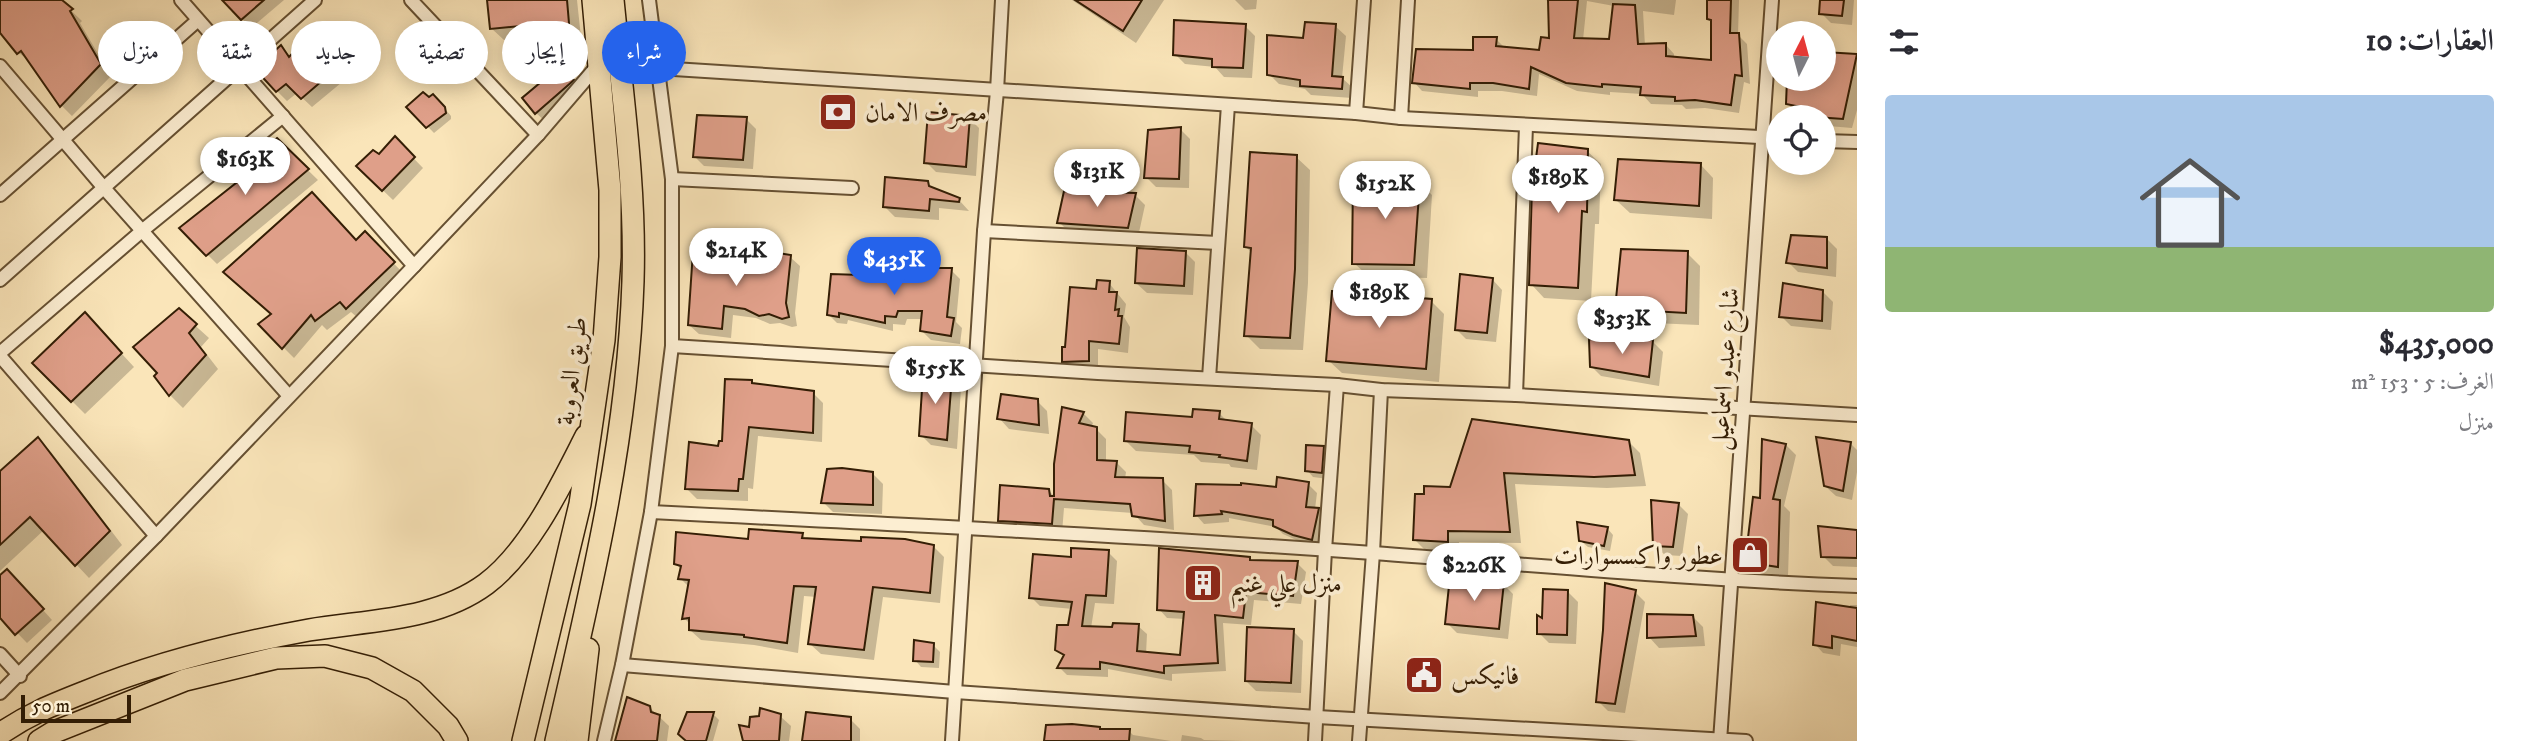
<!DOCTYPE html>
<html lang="ar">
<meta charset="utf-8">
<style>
:root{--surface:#fff;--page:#f2f2f3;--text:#2b2b33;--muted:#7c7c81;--line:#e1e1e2;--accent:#2563eb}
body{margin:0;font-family:"IM FELL DW Pica",Amiri,serif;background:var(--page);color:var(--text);direction:rtl;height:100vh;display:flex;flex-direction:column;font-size:26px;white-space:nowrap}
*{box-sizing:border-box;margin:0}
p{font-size:23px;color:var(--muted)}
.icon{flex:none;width:38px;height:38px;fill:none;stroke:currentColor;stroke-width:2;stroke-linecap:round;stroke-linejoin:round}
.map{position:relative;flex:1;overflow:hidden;direction:ltr}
.drawer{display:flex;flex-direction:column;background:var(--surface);width:665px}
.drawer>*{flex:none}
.banner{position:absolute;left:21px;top:21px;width:665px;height:63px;direction:rtl;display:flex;gap:14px}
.needle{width:46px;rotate:6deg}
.buttons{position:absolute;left:1766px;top:21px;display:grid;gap:14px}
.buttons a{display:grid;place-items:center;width:70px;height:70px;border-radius:50%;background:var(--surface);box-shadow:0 4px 18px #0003;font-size:35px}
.scale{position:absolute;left:21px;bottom:18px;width:110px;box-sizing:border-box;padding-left:7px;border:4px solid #341e05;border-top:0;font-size:19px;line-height:24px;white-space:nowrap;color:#341e05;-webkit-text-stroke:5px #fceed2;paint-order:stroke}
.price{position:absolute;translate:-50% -60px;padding:0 16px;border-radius:24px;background:#fff;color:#222;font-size:23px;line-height:46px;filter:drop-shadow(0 2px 4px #0008)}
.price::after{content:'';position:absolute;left:50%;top:42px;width:21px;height:16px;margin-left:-10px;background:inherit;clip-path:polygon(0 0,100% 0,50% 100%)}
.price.selected{background:var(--accent);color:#fff}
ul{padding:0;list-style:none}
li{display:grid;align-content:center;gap:14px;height:371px;padding:0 28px}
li+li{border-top:2px solid var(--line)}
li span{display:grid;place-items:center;height:217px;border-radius:7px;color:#555}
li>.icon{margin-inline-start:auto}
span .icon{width:126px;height:126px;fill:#fffc;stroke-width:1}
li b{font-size:30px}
h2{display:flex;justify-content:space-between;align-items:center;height:84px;padding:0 28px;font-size:30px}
.tag{padding:0 24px;border-radius:32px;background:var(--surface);box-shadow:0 4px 18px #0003;font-size:24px;line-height:63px}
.tag.selected{background:var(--accent);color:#fff}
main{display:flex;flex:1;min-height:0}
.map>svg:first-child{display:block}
.shadow{fill:#0003;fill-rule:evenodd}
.building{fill:#df9f89;stroke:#341e05;stroke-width:2}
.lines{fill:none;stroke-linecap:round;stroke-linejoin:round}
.minor-casing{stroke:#665032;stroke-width:16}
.trunk-casing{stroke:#341e05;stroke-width:24}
.minor{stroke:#fceed2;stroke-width:12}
.trunk{stroke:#fae5b9;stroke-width:21}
.labels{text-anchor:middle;stroke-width:7;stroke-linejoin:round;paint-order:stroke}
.poi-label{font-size:26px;fill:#341e05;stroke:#fceed2;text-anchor:start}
.street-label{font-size:26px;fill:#341e05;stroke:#fceed2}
</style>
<main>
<section class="drawer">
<h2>العقارات: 10<svg class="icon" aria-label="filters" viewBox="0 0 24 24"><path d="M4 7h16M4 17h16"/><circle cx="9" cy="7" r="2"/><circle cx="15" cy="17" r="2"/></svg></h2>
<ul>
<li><span style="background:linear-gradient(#a9c7e8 70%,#8fb573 0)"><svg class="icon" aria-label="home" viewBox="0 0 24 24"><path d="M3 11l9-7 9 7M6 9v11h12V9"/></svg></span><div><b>$435,000</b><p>الغرف: 5 · 153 m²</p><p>منزل</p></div></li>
</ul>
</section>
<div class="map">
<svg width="1857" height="741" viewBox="0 0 1857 741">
<rect width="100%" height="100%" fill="#fae5b9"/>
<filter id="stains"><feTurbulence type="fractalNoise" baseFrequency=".00286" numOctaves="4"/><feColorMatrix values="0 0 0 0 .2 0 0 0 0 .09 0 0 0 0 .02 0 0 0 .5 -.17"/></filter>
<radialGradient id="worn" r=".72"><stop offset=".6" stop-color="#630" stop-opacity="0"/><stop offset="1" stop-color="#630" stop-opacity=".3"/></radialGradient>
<g class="shadow">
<polygon points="0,0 60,0 82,21 80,23 111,76 72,116 61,105 31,62 19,53 0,22"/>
<polygon points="224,0 284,0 251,28"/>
<polygon points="489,0 577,0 582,47 536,52 522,39 504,40 491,28"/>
<polygon points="1072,0 1164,0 1136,43"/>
<polygon points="1235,0 1257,0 1256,9 1245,10"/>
<path d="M1545 0H1676L1674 15 1643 11 1645 46 1666 45 1674 54V59L1713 62V23L1709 18V0H1739L1738 35 1747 44 1750 84 1744 82 1739 113 1705 108 1686 109 1682 105 1651 104 1642 94 1610 92V95L1577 91 1539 74 1537 96 1502 91H1478V97L1422 91 1414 82 1496 39 1505 48 1541 52 1551 40 1550 1ZM1587 1 1614 6 1611 41 1583 40Z"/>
<polygon points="1822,0 1854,0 1852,25 1831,23 1821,13"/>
<polygon points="1245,26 1255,36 1252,78 1224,77 1215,67 1185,64 1175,54"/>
<polygon points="1335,26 1346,36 1342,78 1353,88 1352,98 1311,95 1305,89 1279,84 1269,74 1305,40"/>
<polygon points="312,35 347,78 312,107 297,93 287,101 277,91 281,47 291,57"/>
<polygon points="1824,53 1857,56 1857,110 1852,128 1828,126 1824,122 1824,117 1798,114 1788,104 1789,79 1824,79"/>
<polygon points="559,68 582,91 546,122 536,113"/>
<polygon points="429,100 440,103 451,116 451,119 434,133 409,107"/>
<polygon points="969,118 979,128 976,176 936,172 926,162"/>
<polygon points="746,119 756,129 753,169 704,166 694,156"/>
<polygon points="1180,129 1190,139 1189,188 1156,187 1146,177"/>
<polygon points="395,139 423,168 393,200 368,176 379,156"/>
<polygon points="277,140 318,180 217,264 181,228 239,183"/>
<polygon points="1587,151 1601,164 1599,224 1595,224 1591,301 1544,298 1531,284"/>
<polygon points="1296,157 1310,170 1308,283 1303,350 1260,349 1246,335 1252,253 1246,247"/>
<polygon points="1700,164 1713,178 1712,219 1630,213 1616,200"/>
<polygon points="1419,182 1432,195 1427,278 1368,276 1354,263"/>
<polygon points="927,183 935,190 959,200 969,211 939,208 939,220 895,217 885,207"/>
<polygon points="1135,195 1145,205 1138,237 1069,232 1059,222"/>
<polygon points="365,234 404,274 358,318 351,312 327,330 322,325 294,358 260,324"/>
<polygon points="1827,239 1837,249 1836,277 1798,272 1788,262"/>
<polygon points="1185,252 1195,262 1193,295 1147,293 1136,283"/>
<polygon points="1687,253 1700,266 1699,325 1631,322 1617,308"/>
<polygon points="728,256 738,267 769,272 790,257 800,266 795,313 797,326 792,327 780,323 770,324 756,318 733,315 731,338 699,334 689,325"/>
<polygon points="951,270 960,279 956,322 962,328 960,344 931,340 922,331 923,319 907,319 905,325 893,324 893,331 848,320 847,324 837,323 829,315"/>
<polygon points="1492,279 1502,290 1496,342 1466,339 1456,329"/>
<polygon points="1109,283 1126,304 1124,317 1130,327 1128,353 1098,349 1098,370 1073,371 1064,361 1098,291"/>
<polygon points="1823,292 1833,302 1831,330 1791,326 1781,316"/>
<polygon points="1431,301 1444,314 1439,382 1342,373 1328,360"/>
<polygon points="179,311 209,338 201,347 218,369 183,408 170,395"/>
<polygon points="98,328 134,367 85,414 34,363"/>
<polygon points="1653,342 1663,352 1659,386 1601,376 1591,366"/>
<polygon points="951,378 961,388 957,449 931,445 921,435"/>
<polygon points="752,382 756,386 813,393 823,403 822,442 758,436 753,489 748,488 748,501 697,499 687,489 724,443"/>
<polygon points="1037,401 1047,411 1049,434 1009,429 999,418"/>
<polygon points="1083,413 1093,423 1091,428 1096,429 1106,439 1106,462 1116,462 1126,472 1125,479 1162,480 1172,490 1174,530 1144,525 1133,513 1064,508 1062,533 1009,530 999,520 1048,490 1056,498 1056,464"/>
<polygon points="1219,413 1228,422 1251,425 1261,435 1257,470 1231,467 1229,464 1201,462 1194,455 1136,451 1126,441"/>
<polygon points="1474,421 1628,441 1640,453 1646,486 1607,488 1515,484 1521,543 1459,542 1459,553 1426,551 1414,539 1452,489"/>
<polygon points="38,439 51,452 122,545 89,578 44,530 0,571 0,473"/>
<polygon points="1850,443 1857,450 1857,472 1852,500 1836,496 1825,486"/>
<polygon points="1786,445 1796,455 1784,506 1790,512 1788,576 1757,572 1747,562 1762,500"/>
<polygon points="1323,448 1330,454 1328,479 1313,477 1307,470"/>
<polygon points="873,474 883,484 882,514 833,512 823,502"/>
<polygon points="1308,484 1317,493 1315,509 1319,509 1327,518 1321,547 1303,543 1283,534 1276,527 1229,518 1229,522 1204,524 1196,515 1278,489"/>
<polygon points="1678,504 1688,514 1682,556 1665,555 1654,545"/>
<polygon points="1607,528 1613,535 1610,551 1588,547 1581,541"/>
<polygon points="1857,532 1857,567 1833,566 1823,556"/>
<polygon points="802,534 807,540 933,546 944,557 940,603 883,597 874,660 821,654 810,644 817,597 804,596 798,653 754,645 701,640 690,630 691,625 684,618 689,587 680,578 682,570 676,564 749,541"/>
<polygon points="1108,552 1117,561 1114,604 1095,603 1091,628 1114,629 1138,626 1147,634 1146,654 1182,657 1185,619 1167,618 1159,609 1250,558 1253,562 1297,563 1306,572 1301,604 1254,600 1251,625 1223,623 1226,671 1172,674 1172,681 1108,669 1108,677 1067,675 1059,667 1065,657 1057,650 1070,627 1073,609 1040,606 1031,597 1073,559"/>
<polygon points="0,578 17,581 52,620 27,643 0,615"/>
<polygon points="1503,584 1513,594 1508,639 1457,633 1447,623"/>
<polygon points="1568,592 1578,602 1576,644 1549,643 1539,633 1544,621"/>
<polygon points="1635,592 1645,602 1625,713 1608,711 1598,701"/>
<polygon points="1850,605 1857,605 1857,647 1841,644 1840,656 1823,653 1815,644 1850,609"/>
<polygon points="1693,617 1703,627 1705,646 1659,648 1649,637"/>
<polygon points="1293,631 1303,641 1301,693 1256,691 1246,681"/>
<polygon points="933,645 940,652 939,668 921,667 915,660"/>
<polygon points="649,707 669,726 667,741 617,741"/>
<polygon points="713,714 719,720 713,741 687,741"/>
<polygon points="780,716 791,726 789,741 745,741 750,729"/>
<polygon points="850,719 860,729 860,741 804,741"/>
<polygon points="1101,731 1129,731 1133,735 1171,741 1046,741"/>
<polygon points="1182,735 1201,738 1204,740 1244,741 1181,741"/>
</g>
<g class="building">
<polygon points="0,0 62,0 73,9 70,11 101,64 60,107 21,51 17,54 0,33"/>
<polygon points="222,0 264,0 241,20"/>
<polygon points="487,0 567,0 570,35 522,40 520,26 490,29"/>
<polygon points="1075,0 1142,0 1123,31"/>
<polygon points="1548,0 1578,0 1574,38 1609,39 1613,4 1635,5 1638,44 1666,43 1666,56 1711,60 1711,20 1707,19 1707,0 1731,0 1730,33 1739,33 1742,76 1735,75 1731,105 1695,100 1675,101 1675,97 1640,95 1641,87 1602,84 1602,87 1566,83 1531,67 1529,89 1493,83 1470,83 1470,89 1412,83 1416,49 1473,50 1473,37 1497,37 1496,46 1539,50 1541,37 1549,38"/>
<polygon points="1820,0 1844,0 1842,16 1819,14"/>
<polygon points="1174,20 1246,24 1243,68 1212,67 1212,59 1173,55"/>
<polygon points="1305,22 1336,24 1332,76 1343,77 1342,89 1300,86 1300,80 1267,75 1267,35 1303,38"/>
<polygon points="312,33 338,67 301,99 286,84 276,92 255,69 281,45 289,57"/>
<polygon points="1824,52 1857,54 1843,119 1816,117 1816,110 1786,104 1787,79 1824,79"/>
<polygon points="560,66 574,80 535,114 522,98"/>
<polygon points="423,92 429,97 433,94 445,107 446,113 426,128 406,107"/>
<polygon points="928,112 970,116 966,167 924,163"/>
<polygon points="697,115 747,117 743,160 693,157"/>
<polygon points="1181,127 1179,179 1144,178 1148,130"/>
<polygon points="395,136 415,157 382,191 356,166 373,150 379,154"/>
<polygon points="277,138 309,169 206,256 179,228 236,183 233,178"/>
<polygon points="1538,143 1588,149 1587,212 1582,211 1578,288 1529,285 1532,188"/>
<polygon points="1250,152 1297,155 1295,269 1290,338 1244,336 1251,248 1244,247"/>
<polygon points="1618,159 1701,163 1699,206 1614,200"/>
<polygon points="885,177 928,181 929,186 960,198 959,202 930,199 929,211 883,207"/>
<polygon points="1353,178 1420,180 1414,265 1352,264"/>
<polygon points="1064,191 1136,193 1128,228 1057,223"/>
<polygon points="312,192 356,240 365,231 395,262 346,309 340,302 315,321 311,315 282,349 258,324 271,314 223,272"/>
<polygon points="1791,235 1827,237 1827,268 1786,263"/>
<polygon points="1137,248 1186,251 1184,286 1135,283"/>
<polygon points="1621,249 1688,251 1686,313 1615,309"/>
<polygon points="693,251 729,254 728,264 767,270 771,252 791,255 786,303 789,317 782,319 769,314 759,316 745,309 724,306 722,329 688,325"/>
<polygon points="925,268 952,268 947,317 954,318 951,336 920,331 922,311 898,311 896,317 885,316 885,323 839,313 839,317 827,315 831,274 861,275 861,271 893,276 893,273 925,278"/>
<polygon points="1460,274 1493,278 1487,333 1455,330"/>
<polygon points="1097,280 1110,281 1109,292 1117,292 1115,310 1119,309 1118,316 1122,316 1119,344 1089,341 1089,361 1062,362 1062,347 1065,347 1070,287 1096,289"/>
<polygon points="1783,283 1823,290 1822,321 1779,317"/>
<polygon points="1332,291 1432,299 1426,369 1326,361"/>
<polygon points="179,308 197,324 189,333 206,355 169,396 154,376 157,373 133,347"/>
<polygon points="85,312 122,353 71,402 32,363"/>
<polygon points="1589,339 1653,340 1649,377 1590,367"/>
<polygon points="923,374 952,376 947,440 919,436"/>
<polygon points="725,379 752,380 752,383 814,391 813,433 749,427 743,479 739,479 738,491 685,489 689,442 718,446 719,441 722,441"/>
<polygon points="1001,394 1038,399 1039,425 997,419"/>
<polygon points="1062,407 1084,412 1079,423 1097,427 1097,460 1117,461 1115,477 1163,478 1165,521 1132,516 1130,504 1054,499 1052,524 998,521 1000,485 1049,489 1050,496 1054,496 1054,464"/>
<polygon points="1193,409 1220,411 1219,419 1252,423 1247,461 1219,457 1220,455 1189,452 1190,446 1124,441 1126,412 1192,417"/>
<polygon points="1472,419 1629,440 1635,475 1594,477 1504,473 1510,532 1448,531 1448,542 1413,540 1415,494 1424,494 1424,486 1450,487"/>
<polygon points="38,437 110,531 75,566 30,517 0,545 0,471"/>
<polygon points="1816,437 1851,442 1843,491 1824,486"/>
<polygon points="1762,439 1786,444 1773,499 1780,500 1778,567 1745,562 1753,497 1760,498"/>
<polygon points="1306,445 1324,446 1322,473 1305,471"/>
<polygon points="842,468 873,472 873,505 821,503 827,469"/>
<polygon points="1277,477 1309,482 1306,507 1319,508 1312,540 1293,535 1273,526 1273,520 1221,511 1222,514 1194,516 1196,484 1241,485 1241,483 1276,487"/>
<polygon points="1651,500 1679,503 1673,547 1653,546"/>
<polygon points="1577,522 1608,527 1604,546 1579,541"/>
<polygon points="1818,526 1857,530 1857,558 1821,557"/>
<polygon points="749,529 803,533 802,538 861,541 861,537 905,539 934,545 930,593 873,587 864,650 808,644 816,587 794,586 787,643 744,637 744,635 689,630 689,618 682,619 689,580 678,579 681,566 674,564 676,532 748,539"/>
<polygon points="1071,548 1109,550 1106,596 1086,595 1082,626 1112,627 1113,623 1139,624 1137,651 1180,655 1184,612 1157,610 1159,548 1250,557 1250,560 1298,561 1293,596 1246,592 1243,618 1215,615 1218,663 1164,666 1164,673 1100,662 1100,669 1057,668 1064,655 1055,650 1057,625 1068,625 1072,602 1029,598 1033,554 1071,557"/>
<polygon points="7,569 44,609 15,635 0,618 0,575"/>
<polygon points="1450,576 1504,582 1499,629 1445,624"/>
<polygon points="1605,583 1636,590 1615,704 1596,702 1603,630"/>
<polygon points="1543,589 1568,590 1567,635 1537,634 1537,615 1542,618"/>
<polygon points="1816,602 1857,608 1857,641 1832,636 1832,648 1813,645"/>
<polygon points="1647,614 1693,615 1696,636 1647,638"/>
<polygon points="1247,627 1294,629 1291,683 1245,681"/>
<polygon points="914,640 934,643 933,662 913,661"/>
<polygon points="627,697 650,706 651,712 660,715 657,741 615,741"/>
<polygon points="760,708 781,714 779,741 743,741 739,725 749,727 750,717 759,716"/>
<polygon points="687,712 714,712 706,741 686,741 678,734"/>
<polygon points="806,712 851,717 851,741 802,741"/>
<polygon points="1072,724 1100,727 1100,729 1130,729 1129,741 1044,741 1046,725"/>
</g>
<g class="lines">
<defs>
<g id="minor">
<polyline points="181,0 414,266"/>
<polyline points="411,0 538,135"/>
<polyline points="0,66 104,188 289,396"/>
<polyline points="658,68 1356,113 1401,118 1778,138"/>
<polyline points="1356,113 1364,0"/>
<polyline points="1401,118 1408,0"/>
<polyline points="1824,141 1857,142"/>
<polyline points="672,179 852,188"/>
<polyline points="0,195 198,20"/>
<polyline points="984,231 1218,243"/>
<polyline points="0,280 315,0"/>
<polyline points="672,346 1098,373 1337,385 1381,390 1516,395 1857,415"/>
<polyline points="0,353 143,230 283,116"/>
<polyline points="0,356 156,536"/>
<polyline points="1209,378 1228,105"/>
<polyline points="1516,395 1526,126"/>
<path d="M651 512C892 524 1132 536 1373 553 1534 565 1695 580 1857 586"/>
<polyline points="0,654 20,676"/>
<polyline points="622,665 955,692 1317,717 1746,741"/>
<polyline points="0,693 156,536 414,266 538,135 598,65"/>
<polyline points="604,741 622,665 651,512 672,346 672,179 649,0"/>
<polyline points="952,741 984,231 997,91 1002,0"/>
<polyline points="1315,741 1325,550 1337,385"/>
<polyline points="1359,741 1373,553 1381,390"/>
<polyline points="1720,741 1772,0"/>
</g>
<g id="trunk">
<path d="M0 734C29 714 52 705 85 692 158 662 232 644 309 630 368 620 436 621 486 584 530 551 561 485 586 436"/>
<polyline points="39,741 52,733 185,680 276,658 325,656 372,668 413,691 448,726 457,741"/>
<polyline points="523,741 580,504 604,340 610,257 610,190 593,0"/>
<path d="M556 741C591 590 628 437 633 281 636 187 622 93 613 0"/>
<polyline points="577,741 588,649"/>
</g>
</defs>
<use href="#minor" class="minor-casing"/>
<use href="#trunk" class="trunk-casing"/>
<use href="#minor" class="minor"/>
<use href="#trunk" class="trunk"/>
</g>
<defs>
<symbol id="bank-square" viewBox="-11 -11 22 22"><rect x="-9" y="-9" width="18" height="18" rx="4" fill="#8f2418" stroke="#fceed2"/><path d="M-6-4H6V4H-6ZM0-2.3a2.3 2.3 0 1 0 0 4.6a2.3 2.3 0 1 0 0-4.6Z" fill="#fff"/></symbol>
<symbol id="shop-square" viewBox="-11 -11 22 22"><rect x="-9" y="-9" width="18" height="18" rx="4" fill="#8f2418" stroke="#fceed2"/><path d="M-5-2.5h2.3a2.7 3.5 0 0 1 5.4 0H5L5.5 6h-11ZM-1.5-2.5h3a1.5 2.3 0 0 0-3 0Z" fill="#fff"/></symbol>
<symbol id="building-square" viewBox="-11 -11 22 22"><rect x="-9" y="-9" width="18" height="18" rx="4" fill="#8f2418" stroke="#fceed2"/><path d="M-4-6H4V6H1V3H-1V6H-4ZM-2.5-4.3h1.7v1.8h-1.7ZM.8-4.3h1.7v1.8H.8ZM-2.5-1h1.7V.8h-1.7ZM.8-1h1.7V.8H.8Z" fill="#fff"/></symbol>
<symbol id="civic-square" viewBox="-11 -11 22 22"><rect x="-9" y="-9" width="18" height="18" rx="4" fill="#8f2418" stroke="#fceed2"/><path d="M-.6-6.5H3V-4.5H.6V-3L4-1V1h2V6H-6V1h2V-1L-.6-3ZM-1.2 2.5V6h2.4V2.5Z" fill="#fff"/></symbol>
</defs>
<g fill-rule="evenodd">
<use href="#bank-square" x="816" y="90" width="44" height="44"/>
<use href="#shop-square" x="1728" y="533" width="44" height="44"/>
<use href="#building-square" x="1181" y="561" width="44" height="44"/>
<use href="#civic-square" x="1402" y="653" width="44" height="44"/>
</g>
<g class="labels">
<g class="poi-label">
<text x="865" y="121">مصرف الامان</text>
<text x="1723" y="564" text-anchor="end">عطور واكسسوارات</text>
<text x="1230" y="592">منزل علي غنيم</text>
<text x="1451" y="684">فانيكس</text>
</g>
<g class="street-label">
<text transform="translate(1724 369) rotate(-86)" y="9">شارع عبدو اسماعيل</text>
<text transform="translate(571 371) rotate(-83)" y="9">طريق العروبة</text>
</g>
</g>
<rect width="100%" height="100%" filter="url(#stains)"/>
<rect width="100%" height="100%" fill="url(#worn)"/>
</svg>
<div class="buttons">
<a><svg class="needle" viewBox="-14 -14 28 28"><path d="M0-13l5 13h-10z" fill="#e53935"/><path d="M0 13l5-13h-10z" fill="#7c7c81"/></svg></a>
<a><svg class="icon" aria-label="locate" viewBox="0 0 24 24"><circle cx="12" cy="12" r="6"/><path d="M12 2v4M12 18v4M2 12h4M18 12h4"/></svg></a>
</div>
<div class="scale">50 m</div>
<b class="price" style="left:245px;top:197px">$163K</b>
<b class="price" style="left:1097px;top:209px">$131K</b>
<b class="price" style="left:1558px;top:215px">$189K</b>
<b class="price" style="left:1385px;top:221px">$152K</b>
<b class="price" style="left:736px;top:288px">$214K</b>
<b class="price selected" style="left:894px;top:297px">$435K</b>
<b class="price" style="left:1379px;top:330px">$189K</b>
<b class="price" style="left:1622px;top:356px">$353K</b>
<b class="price" style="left:935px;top:406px">$155K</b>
<b class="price" style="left:1474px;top:603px">$226K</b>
<div class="banner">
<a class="tag selected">شراء</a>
<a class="tag">إيجار</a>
<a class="tag">تصفية</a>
<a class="tag">جديد</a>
<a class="tag">شقة</a>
<a class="tag">منزل</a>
</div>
</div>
</main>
